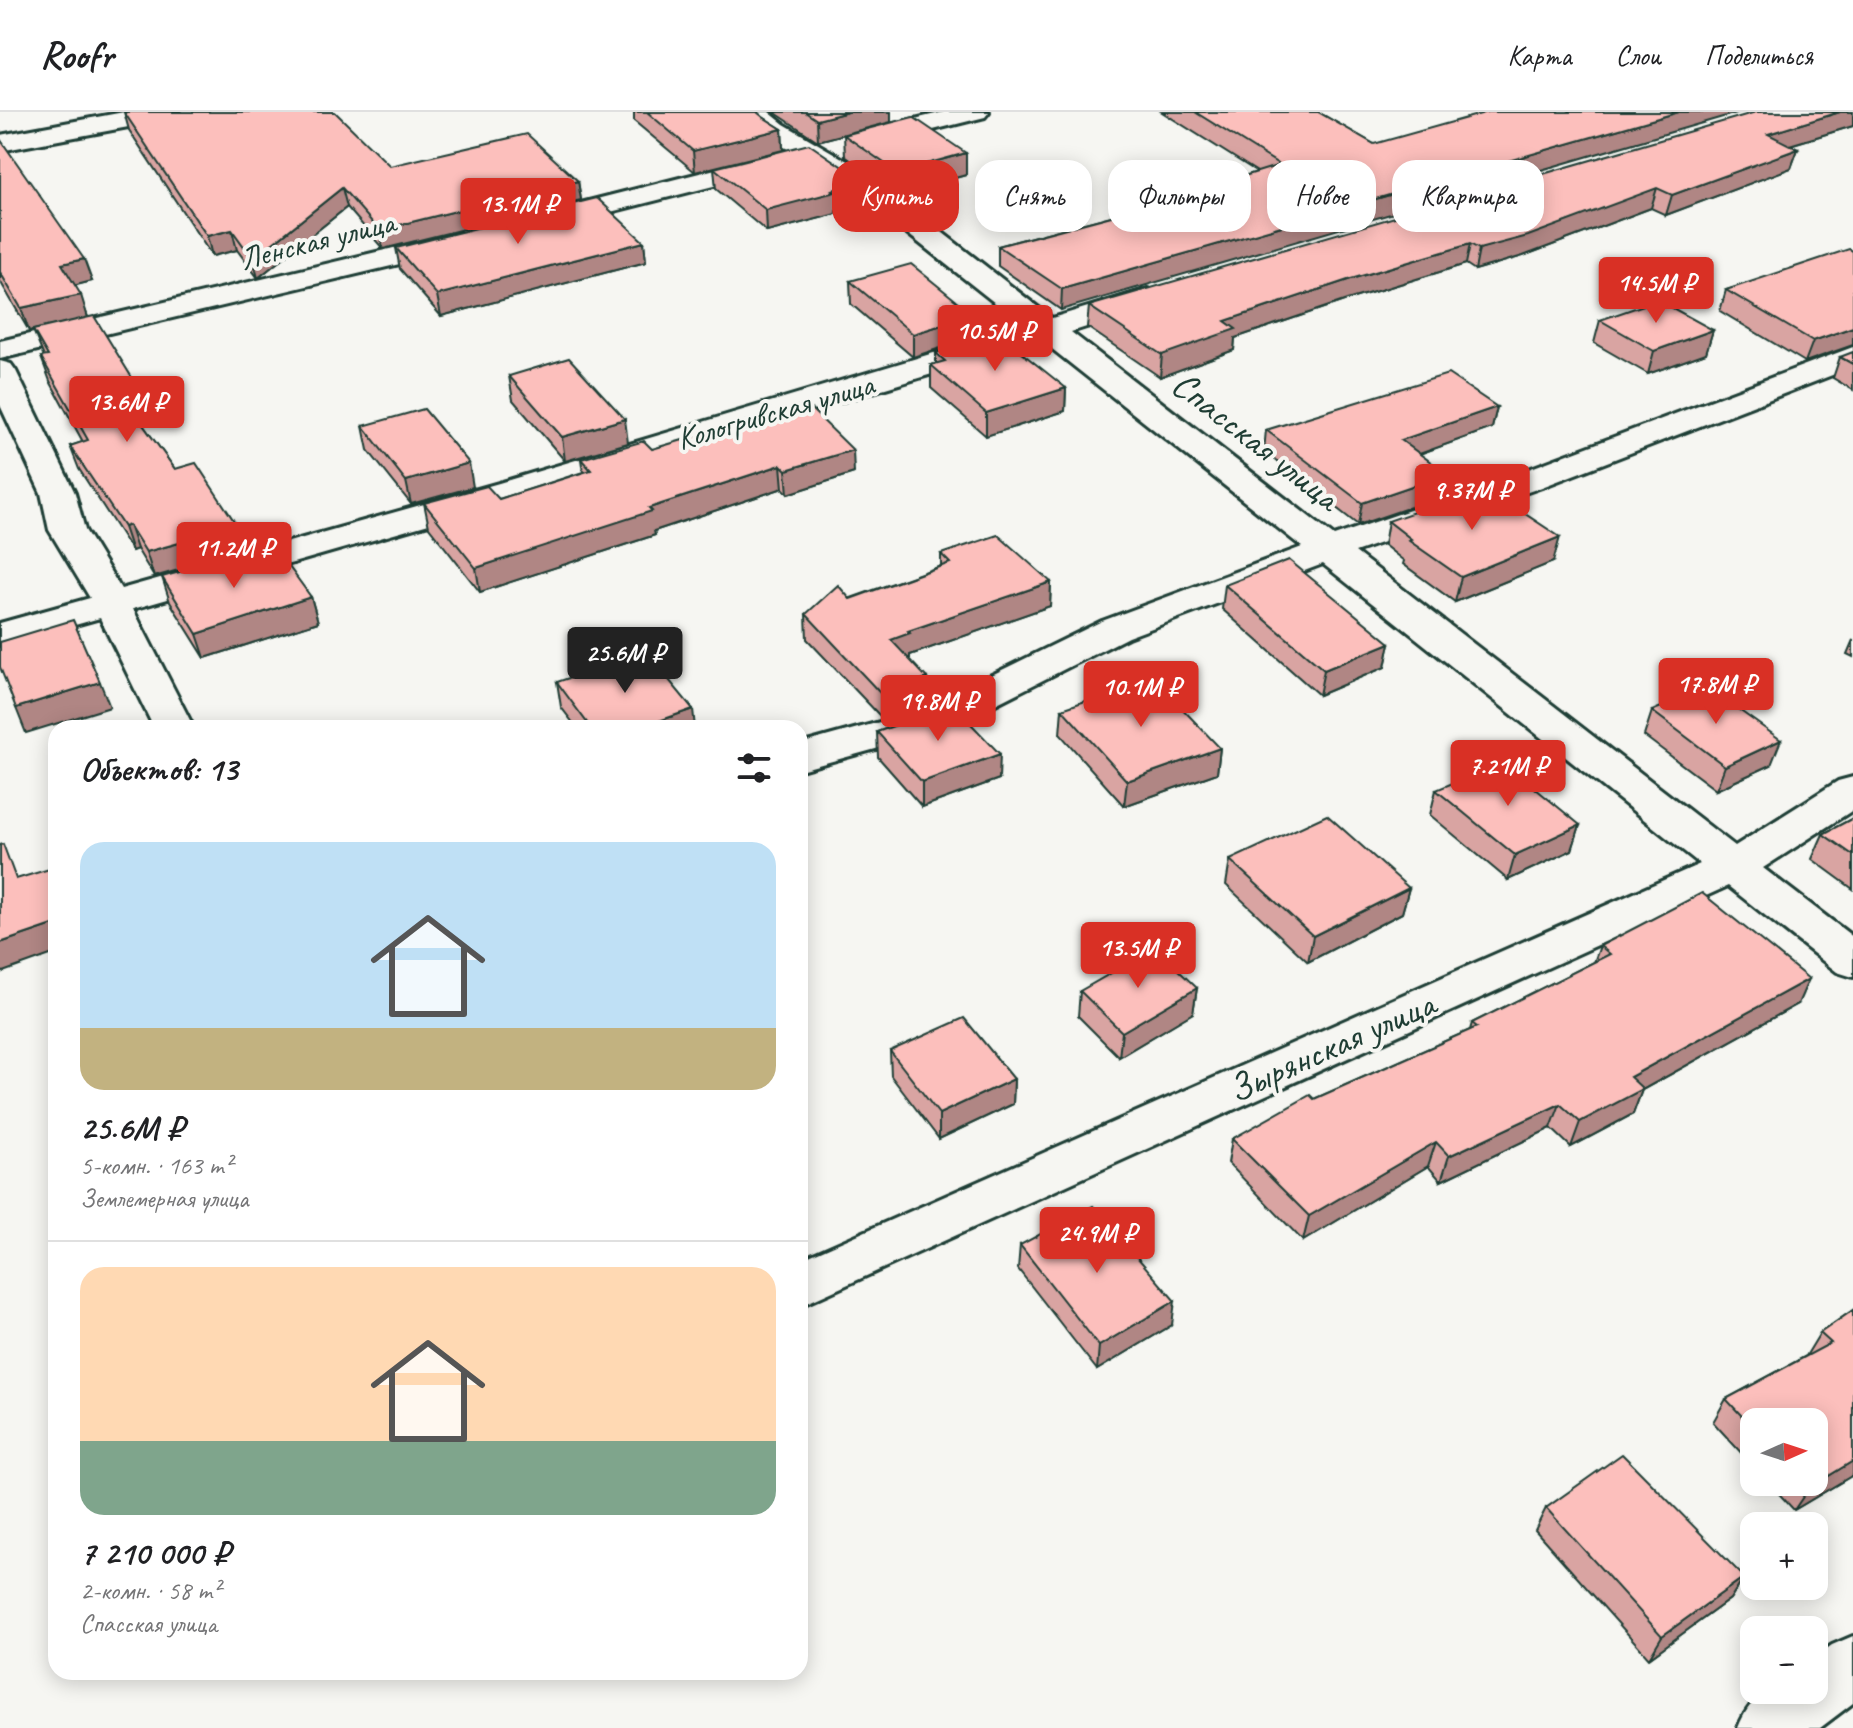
<!DOCTYPE html>
<html lang="ru">
<meta charset="utf-8">
<style>
:root{--surface:#fff;--page:#f6f6f6;--text:#202124;--muted:#757577;--line:#e0e0e0;--accent:#d93025}
body{margin:0;font-family:Caveat,sans-serif;background:var(--page);color:var(--text);height:100vh;display:flex;flex-direction:column;font-size:30px;white-space:nowrap}
*{box-sizing:border-box;margin:0}
p{font-size:26px;color:var(--muted)}
.icon{flex:none;width:44px;height:44px;fill:none;stroke:currentColor;stroke-width:2;stroke-linecap:round;stroke-linejoin:round}
.map{position:relative;flex:1;overflow:hidden}
.side{position:absolute;left:48px;top:608px;width:760px;height:960px;display:flex;flex-direction:column;background:var(--surface);border-radius:24px;box-shadow:0 4px 20px #0003}
.side>*{flex:none}
.guide{position:absolute;left:832px;top:48px;width:760px;height:72px;display:flex;gap:16px}
.needle{width:52px;rotate:87deg}
.buttons{position:absolute;left:1740px;top:1296px;display:grid;gap:16px}
.buttons a{display:grid;place-items:center;width:88px;height:88px;border-radius:16px;background:var(--surface);box-shadow:0 4px 20px #0003;font-size:40px}
.price{position:absolute;translate:-50% -68px;padding:0 18px;border-radius:8px;background:var(--accent);color:#fff;font-size:26px;line-height:52px;filter:drop-shadow(0 2px 4px #0008)}
.price::after{content:'';position:absolute;left:50%;top:48px;width:24px;height:18px;margin-left:-12px;background:inherit;clip-path:polygon(0 0,100% 0,50% 100%)}
.price.on{background:#222;color:#fff}
ul{padding:0;list-style:none}
li{display:grid;align-content:center;gap:16px;height:424px;padding:0 32px}
li+li{border-top:2px solid var(--line)}
li span{display:grid;place-items:center;height:248px;border-radius:24px;color:#555}
li>.icon{margin-inline-start:auto}
span .icon{width:144px;height:144px;fill:#fffc;stroke-width:1}
li b{font-size:34px}
h2{display:flex;justify-content:space-between;align-items:center;height:96px;padding:0 32px;font-size:34px}
.tag{padding:0 28px;border-radius:24px;background:var(--surface);box-shadow:0 4px 20px #0003;font-size:28px;line-height:72px}
.tag.on{background:var(--accent);color:#fff}
header{display:flex;align-items:center;gap:48px;box-sizing:border-box;height:112px;padding:0 40px;background:var(--surface);border-bottom:2px solid var(--line)}
header strong{font-size:38px}
nav{display:flex;gap:44px;margin-inline-start:auto;font-size:28px}
.map>svg:first-child{display:block}
.lines{fill:none;stroke-linecap:round;stroke-linejoin:round}
.minor-casing{stroke:#1f3d34;stroke-width:6}
.minor{fill:#f6f6f2;fill-rule:evenodd}
.wall{fill:#d9a4a2;stroke:#1f3d34;stroke-width:2}
.shaded-wall{fill:#b08684;stroke:#1f3d34;stroke-width:2}
.building{fill:#fcbfbc;stroke:#1f3d34;stroke-width:2}
.labels{text-anchor:middle;stroke-width:8;stroke-linejoin:round;paint-order:stroke}
.far-street-label{font-size:32px;fill:#1f3d34;stroke:#f6f6f2}
.street-label{font-size:38px;fill:#1f3d34;stroke:#f6f6f2}
</style>
<header>
<strong>Roofr</strong>
<nav><a>Карта</a><a>Слои</a><a>Поделиться</a></nav>
</header>
<div class="map">
<svg width="1853" height="1616" viewBox="0 0 1853 1616">
<rect width="100%" height="100%" fill="#f6f6f2"/>
<filter id="ink" filterUnits="userSpaceOnUse"><feTurbulence type="fractalNoise" baseFrequency=".0125" numOctaves="2"/><feDisplacementMap in="SourceGraphic" scale="16" xChannelSelector="R" yChannelSelector="G"/><feConvolveMatrix kernelMatrix="1 2 1 2 8 2 1 2 1" color-interpolation-filters="sRGB"/></filter>
<g filter="url(#ink)">
<g class="lines">
<defs>
<g id="minor">
<polygon points="124,0 179,0 175,5 166,8 0,39 0,23"/>
<polygon points="740,0 769,0 784,12 861,57 1052,206 1147,177 1158,180 1162,186 1158,192 1071,220 1334,424 1518,361 1853,235 1853,255 1542,375 1355,440 1735,734 1838,669 1853,665 1853,698 1763,756 1853,825 1853,865 1837,860 1728,774 800,1194 800,1148 1700,752 1323,452 1128,525 944,618 800,658 800,632 916,600 1102,509 1302,435 1042,229 523,385 133,497 194,616 154,616 100,506 0,534 0,511 90,486 49,418 41,381 0,293 0,249 11,252 16,259 75,381 85,418 121,477 499,371 1024,214 841,69 766,24"/>
<polygon points="944,0 989,0 985,5 865,35 856,33 852,27 856,21"/>
<polygon points="771,43 781,45 785,51 781,57 547,116 537,114 533,108 537,102"/>
<polygon points="457,121 467,124 471,130 467,136 0,247 0,229"/>
<path d="M1853 1524V1591L1820 1616H1738C1755 1574 1773 1578 1814 1578V1546L1832 1533Z"/>
</g>
</defs>
<use href="#minor" class="minor-casing"/>
<use href="#minor" class="minor"/>
</g>
<g class="wall">
<polygon points="124,0 390,54 578,69 581,88 383,137 347,95 258,166 237,138 212,144 129,18"/>
<polygon points="634,0 757,0 763,5 782,17 783,38 695,60 634,9"/>
<polygon points="774,0 891,0 891,10 818,29"/>
<polygon points="1162,0 1318,0 1374,32 1061,198 998,154 998,134 1134,98 1257,60"/>
<polygon points="1853,0 1853,14 1790,33 1798,37 1791,56 1666,103 1651,96 1523,144 1475,158 1466,152 1347,188 1235,226 1234,238 1160,265 1087,215 1089,194"/>
<polygon points="844,23 966,41 966,63 898,82 845,44"/>
<polygon points="0,27 92,169 75,173 88,205 141,292 130,295 175,357 245,439 154,465 137,437 132,439 79,357 70,334 83,330 50,269 41,245 44,245 33,218 29,219 0,169"/>
<polygon points="714,56 863,69 864,91 836,99 836,102 767,120 716,77"/>
<polygon points="644,130 646,150 441,204 400,157 396,136"/>
<polygon points="1853,139 1853,233 1805,250 1720,199 1726,178"/>
<polygon points="850,169 974,225 913,245 851,192"/>
<polygon points="1600,208 1713,218 1706,241 1648,262 1594,231"/>
<polygon points="936,241 1066,276 1065,299 986,324 931,276 931,253 936,252"/>
<polygon points="1840,245 1853,252 1853,278 1833,266"/>
<polygon points="509,264 628,331 565,349 513,288"/>
<polygon points="1497,295 1492,316 1419,342 1443,384 1358,413 1264,339 1266,318"/>
<polygon points="363,314 473,375 411,392 368,338"/>
<polygon points="652,337 854,361 788,382 783,376 654,419 655,423 480,480 429,415 424,391 499,387 583,360 581,347"/>
<polygon points="1388,409 1553,450 1455,490 1403,452 1404,449 1384,433"/>
<polygon points="941,442 1051,470 1050,494 910,543 910,546 908,546 927,591 882,606 807,527 806,502 941,454"/>
<polygon points="264,454 311,485 318,510 205,546 170,490 162,465"/>
<polygon points="1225,473 1390,531 1385,555 1319,583 1222,497"/>
<polygon points="1853,528 1853,545 1847,542"/>
<polygon points="557,570 695,616 577,616 561,595"/>
<polygon points="1062,597 1220,636 1217,661 1124,694 1060,622"/>
<polygon points="1652,599 1771,653 1716,678 1644,624"/>
<polygon points="905,607 999,667 922,695 878,645 877,620 905,610"/>
<polygon points="1436,678 1580,713 1572,738 1508,768 1430,703"/>
<polygon points="1853,706 1853,777 1812,747 1823,722"/>
<polygon points="1230,748 1409,776 1402,801 1308,850 1226,773"/>
<polygon points="1600,834 1798,892 1642,978 1633,1002 1571,1035 1551,1016 1441,1069 1428,1054 1303,1129 1228,1051 1232,1027 1314,987 1470,918 1472,911 1594,850"/>
<polygon points="1197,876 1193,901 1119,945 1078,904 1080,879"/>
<polygon points="890,939 1014,967 1013,992 939,1027 891,964"/>
<polygon points="1020,1133 1172,1213 1097,1258 1018,1157"/>
<polygon points="1853,1198 1853,1363 1794,1398 1768,1370 1814,1370 1754,1310 1754,1355 1713,1310 1726,1287 1806,1244 1820,1221"/>
<polygon points="1546,1396 1744,1465 1730,1487 1649,1546 1535,1418"/>
</g>
<g class="shaded-wall">
<polygon points="848,0 891,0 891,10 818,29 817,8"/>
<polygon points="1679,0 1740,0 1061,198 1062,177"/>
<polygon points="1840,0 1853,0 1853,14 1762,41 1768,22"/>
<polygon points="782,17 783,38 695,60 693,39"/>
<polygon points="1798,37 1791,56 1666,103 1672,83"/>
<polygon points="966,41 966,63 898,82 897,60"/>
<polygon points="578,69 581,88 383,137 379,118"/>
<polygon points="863,69 864,91 836,99 836,102 767,120 766,98"/>
<polygon points="342,76 347,95 258,166 253,147"/>
<polygon points="1657,76 1651,96 1523,144 1475,158 1479,137"/>
<polygon points="232,118 237,138 212,144 207,124"/>
<polygon points="644,130 646,150 441,204 437,183"/>
<polygon points="1470,132 1466,152 1347,188 1235,226 1234,238 1160,265 1162,243 1225,209 1351,167"/>
<polygon points="84,147 92,169 69,175 62,152"/>
<polygon points="81,183 88,206 29,219 21,196"/>
<polygon points="974,203 974,225 913,245 913,222"/>
<polygon points="1853,215 1853,233 1805,250 1813,229"/>
<polygon points="1713,218 1706,241 1648,262 1654,239"/>
<polygon points="134,269 141,292 123,297 115,274"/>
<polygon points="1066,276 1065,299 986,324 986,301"/>
<polygon points="1497,295 1492,316 1397,350 1401,328"/>
<polygon points="625,307 628,331 565,349 562,325"/>
<polygon points="853,338 854,361 788,382 786,358"/>
<polygon points="469,351 473,375 411,392 406,369"/>
<polygon points="781,353 783,376 654,419 655,423 480,480 476,456 649,396"/>
<polygon points="1447,362 1443,384 1358,413 1362,391"/>
<polygon points="129,413 137,437 132,439 124,415"/>
<polygon points="238,415 245,439 154,465 146,440"/>
<polygon points="1560,425 1553,450 1455,490 1461,465"/>
<polygon points="1051,470 1050,494 910,543 910,546 891,553 891,528 908,519"/>
<polygon points="311,485 318,510 205,546 197,522"/>
<polygon points="1390,531 1385,555 1319,583 1324,558"/>
<polygon points="927,566 927,591 882,606 881,582"/>
<polygon points="100,570 110,595 26,621 16,596"/>
<polygon points="693,597 695,616 639,616"/>
<polygon points="1781,628 1771,653 1716,678 1725,654"/>
<polygon points="1220,636 1217,661 1124,694 1127,669"/>
<polygon points="1000,642 999,667 922,695 922,670"/>
<polygon points="1580,713 1572,738 1508,768 1515,743"/>
<polygon points="1409,776 1402,801 1308,850 1313,824"/>
<polygon points="56,812 56,841 0,861 0,831"/>
<polygon points="1809,867 1798,892 1642,978 1633,1002 1571,1035 1580,1010 1630,965"/>
<polygon points="1197,876 1193,901 1119,945 1122,920"/>
<polygon points="1014,967 1013,992 939,1027 939,1002"/>
<polygon points="1560,992 1551,1016 1441,1069 1449,1044"/>
<polygon points="1436,1030 1428,1054 1303,1129 1309,1104"/>
<polygon points="1175,1189 1172,1213 1097,1258 1099,1234"/>
<polygon points="1853,1349 1853,1363 1794,1398 1809,1376"/>
<polygon points="1744,1465 1730,1487 1649,1546 1662,1524"/>
</g>
<g class="building">
<polygon points="124,0 335,0 390,54 527,22 578,69 379,118 342,76 253,147 232,118 207,124"/>
<polygon points="647,0 757,0 763,5 782,17 693,39"/>
<polygon points="805,0 848,0 817,8"/>
<polygon points="1195,0 1318,0 1374,32 1488,0 1679,0 1062,177 998,134 1134,98 1280,53"/>
<polygon points="1756,0 1840,0 1768,22 1798,37 1672,83 1657,76 1528,124 1479,137 1470,132 1351,167 1225,209 1236,217 1162,243 1089,194"/>
<polygon points="913,5 966,41 897,60 844,23"/>
<polygon points="0,27 84,147 62,152 81,183 21,196 0,160"/>
<polygon points="809,32 863,69 832,78 835,80 766,98 714,56"/>
<polygon points="597,86 644,130 437,183 396,136"/>
<polygon points="1849,137 1853,139 1853,215 1813,229 1726,178"/>
<polygon points="911,152 974,203 913,222 850,169"/>
<polygon points="1658,188 1713,218 1654,239 1600,208"/>
<polygon points="94,204 134,269 115,274 175,357 196,351 238,415 146,440 129,413 124,415 70,334 88,328 41,245 48,244 33,218"/>
<polygon points="997,221 1066,276 986,301 931,253 945,249 936,241"/>
<polygon points="1853,240 1853,252 1840,245"/>
<polygon points="569,246 625,307 562,325 509,264"/>
<polygon points="1448,262 1497,295 1401,328 1447,362 1362,391 1266,318"/>
<polygon points="806,292 853,338 786,358 781,353 649,396 652,399 476,456 424,391 487,374 499,387 591,358 581,347 644,329 652,337"/>
<polygon points="424,297 469,351 406,369 363,314"/>
<polygon points="1475,379 1495,394 1507,390 1560,425 1461,465 1408,428 1411,427 1388,409"/>
<polygon points="998,423 1051,470 908,519 910,521 891,528 927,566 881,582 806,502 838,473 850,487 950,451 941,442"/>
<polygon points="254,439 264,454 284,448 311,485 197,522 162,465"/>
<polygon points="1289,448 1390,531 1324,558 1225,473"/>
<polygon points="73,508 100,570 16,596 0,555 0,530"/>
<polygon points="646,540 693,597 639,616 591,616 557,570"/>
<polygon points="1153,566 1220,636 1127,669 1062,597"/>
<polygon points="1707,575 1781,628 1725,654 1652,599"/>
<polygon points="952,592 1000,642 922,670 877,620 907,609 905,607"/>
<polygon points="1503,650 1580,713 1515,743 1436,678"/>
<polygon points="1327,703 1409,776 1313,824 1230,748"/>
<polygon points="1853,706 1853,743 1823,722"/>
<polygon points="3,732 16,767 56,755 56,812 0,831 0,733"/>
<polygon points="1702,781 1809,867 1630,965 1643,977 1580,1010 1560,992 1449,1044 1436,1030 1309,1104 1232,1027 1310,983 1314,987 1477,915 1472,911 1610,842 1600,834"/>
<polygon points="1155,836 1197,876 1122,920 1080,879"/>
<polygon points="964,906 1014,967 939,1002 890,939"/>
<polygon points="1093,1094 1175,1189 1099,1234 1020,1133"/>
<polygon points="1853,1198 1853,1349 1809,1376 1804,1370 1814,1370 1814,1310 1754,1310 1754,1317 1726,1287 1831,1231 1820,1221"/>
<polygon points="1622,1342 1744,1465 1662,1524 1546,1396"/>
</g>
</g>
<g class="labels">
<g class="far-street-label">
<text transform="translate(317 128) rotate(-14)" y="11">Ленская улица</text>
<text transform="translate(775 299) rotate(-16)" y="11">Кологривская улица</text>
</g>
<g class="street-label">
<text transform="translate(1256 328) rotate(38)" y="13">Спасская улица</text>
<text transform="translate(1331 934) rotate(-24)" y="13">Зырянская улица</text>
</g>
</g>
</svg>
<div class="buttons">
<a><svg class="needle" viewBox="-14 -14 28 28"><path d="M0-13l5 13h-10z" fill="#e53935"/><path d="M0 13l5-13h-10z" fill="#757577"/></svg></a>
<a>+</a>
<a>−</a>
</div>
<b class="price" style="left:518px;top:134px">13.1M ₽</b>
<b class="price" style="left:1656px;top:213px">14.5M ₽</b>
<b class="price" style="left:995px;top:261px">10.5M ₽</b>
<b class="price" style="left:127px;top:332px">13.6M ₽</b>
<b class="price" style="left:1472px;top:420px">9.37M ₽</b>
<b class="price" style="left:234px;top:478px">11.2M ₽</b>
<b class="price on" style="left:625px;top:583px">25.6M ₽</b>
<b class="price" style="left:1716px;top:614px">17.8M ₽</b>
<b class="price" style="left:1141px;top:617px">10.1M ₽</b>
<b class="price" style="left:938px;top:631px">19.8M ₽</b>
<b class="price" style="left:1508px;top:696px">7.21M ₽</b>
<b class="price" style="left:1138px;top:878px">13.5M ₽</b>
<b class="price" style="left:1097px;top:1163px">24.9M ₽</b>
<div class="guide">
<a class="tag on">Купить</a>
<a class="tag">Снять</a>
<a class="tag">Фильтры</a>
<a class="tag">Новое</a>
<a class="tag">Квартира</a>
</div>
<section class="side">
<h2>Объектов: 13<svg class="icon" aria-label="filters" viewBox="0 0 24 24"><path d="M4 7h16M4 17h16"/><circle cx="9" cy="7" r="2"/><circle cx="15" cy="17" r="2"/></svg></h2>
<ul>
<li><span style="background:linear-gradient(#bfe0f5 75%,#c2b280 0)"><svg class="icon" aria-label="home" viewBox="0 0 24 24"><path d="M3 11l9-7 9 7M6 9v11h12V9"/></svg></span><div><b>25.6M ₽</b><p>5-комн. · 163 m²</p><p>Землемерная улица</p></div></li>
<li><span style="background:linear-gradient(#ffd9b3 70%,#7fa58c 0)"><svg class="icon" aria-label="home" viewBox="0 0 24 24"><path d="M3 11l9-7 9 7M6 9v11h12V9"/></svg></span><div><b>7 210 000 ₽</b><p>2-комн. · 58 m²</p><p>Спасская улица</p></div></li>
</ul>
</section>
</div>
